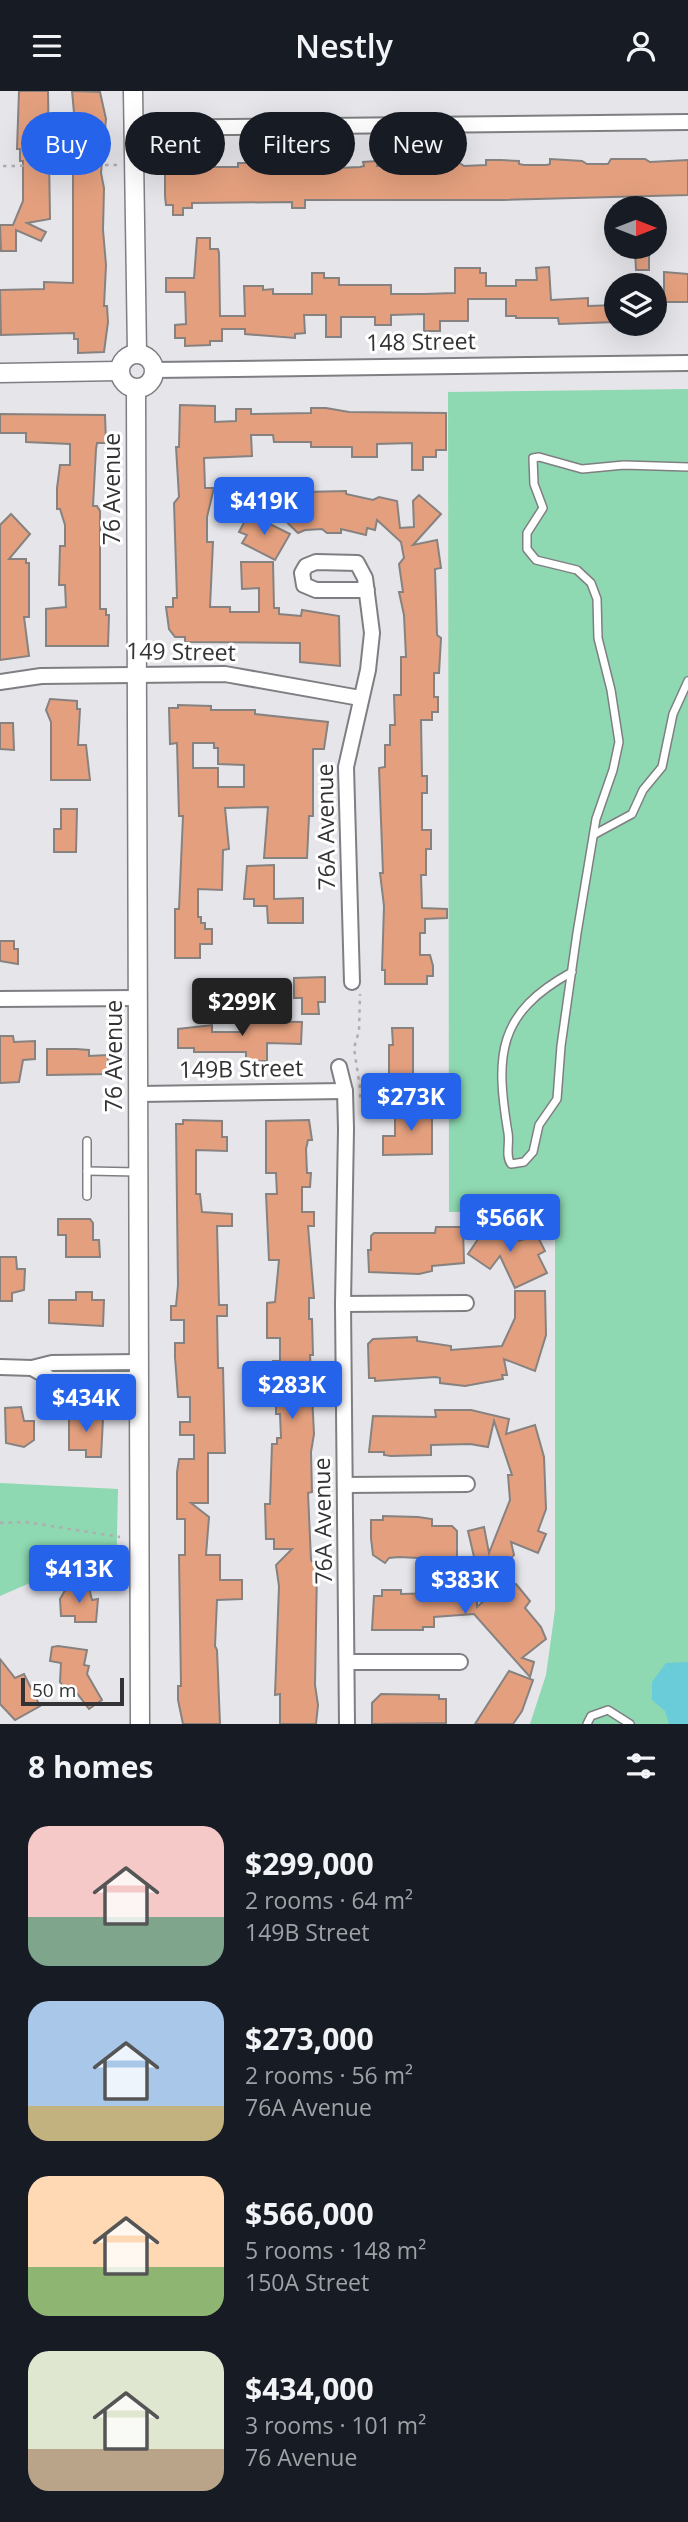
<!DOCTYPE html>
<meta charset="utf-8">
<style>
:root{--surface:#171b24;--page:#242831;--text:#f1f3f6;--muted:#9ea1a6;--accent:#2563eb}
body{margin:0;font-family:"Open Sans",sans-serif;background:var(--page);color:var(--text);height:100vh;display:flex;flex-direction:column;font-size:26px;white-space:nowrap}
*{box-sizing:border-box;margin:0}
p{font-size:23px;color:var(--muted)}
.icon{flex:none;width:38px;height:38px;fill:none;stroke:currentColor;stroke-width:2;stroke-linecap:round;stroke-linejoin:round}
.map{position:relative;height:1633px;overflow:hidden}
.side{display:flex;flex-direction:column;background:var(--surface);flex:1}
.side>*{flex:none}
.guide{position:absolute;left:21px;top:21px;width:648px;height:63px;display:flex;gap:14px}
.needle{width:46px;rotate:90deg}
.controls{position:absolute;left:604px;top:105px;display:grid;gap:14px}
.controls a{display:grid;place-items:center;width:63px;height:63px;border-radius:50%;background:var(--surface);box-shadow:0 7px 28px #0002;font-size:35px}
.scale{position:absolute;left:21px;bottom:18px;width:103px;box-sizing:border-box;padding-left:7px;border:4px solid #333335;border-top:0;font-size:19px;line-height:24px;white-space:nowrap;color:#333335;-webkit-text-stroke:5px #fff;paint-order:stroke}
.price{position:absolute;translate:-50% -60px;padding:0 16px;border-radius:7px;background:var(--accent);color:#fff;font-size:23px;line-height:46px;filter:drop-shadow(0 2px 4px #0008)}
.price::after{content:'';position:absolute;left:50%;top:42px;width:21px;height:16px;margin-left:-10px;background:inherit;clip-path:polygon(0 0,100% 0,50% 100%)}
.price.current{background:#222;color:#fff}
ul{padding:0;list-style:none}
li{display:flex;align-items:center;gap:21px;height:175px;padding:0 28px}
li span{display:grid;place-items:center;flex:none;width:196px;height:140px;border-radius:21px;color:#555}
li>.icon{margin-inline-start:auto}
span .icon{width:84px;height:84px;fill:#fffc;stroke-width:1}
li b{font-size:30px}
h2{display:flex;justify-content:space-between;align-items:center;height:84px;padding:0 28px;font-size:30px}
.pill{padding:0 24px;border-radius:32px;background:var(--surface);box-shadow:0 7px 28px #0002;font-size:24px;line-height:63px}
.pill.current{background:var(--accent);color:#fff}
header{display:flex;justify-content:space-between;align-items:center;height:91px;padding:0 28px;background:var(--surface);font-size:32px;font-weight:600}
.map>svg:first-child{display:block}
.green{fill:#8ed9b1}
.water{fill:#6accd9}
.building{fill:#e4a07e;stroke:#878280;stroke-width:2;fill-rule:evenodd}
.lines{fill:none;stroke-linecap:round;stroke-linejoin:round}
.service-casing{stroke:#7f7f83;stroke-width:10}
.minor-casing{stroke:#7f7f83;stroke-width:18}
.tertiary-casing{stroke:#7f7f83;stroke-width:21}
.path{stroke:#aeaeb2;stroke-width:2.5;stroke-dasharray:3.5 5;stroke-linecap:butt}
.service{stroke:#fff;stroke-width:7}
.minor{stroke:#fff;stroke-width:14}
.tertiary{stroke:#fff;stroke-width:18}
.labels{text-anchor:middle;stroke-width:6;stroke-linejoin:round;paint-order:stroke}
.street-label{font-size:23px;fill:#333335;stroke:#fff}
</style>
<header><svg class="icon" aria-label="menu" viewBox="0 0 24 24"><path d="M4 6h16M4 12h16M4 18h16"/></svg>Nestly<svg class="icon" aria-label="person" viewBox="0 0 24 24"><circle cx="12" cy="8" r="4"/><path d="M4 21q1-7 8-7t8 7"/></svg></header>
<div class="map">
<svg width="688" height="1633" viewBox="0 0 688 1633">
<rect width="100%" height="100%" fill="#e5e5ea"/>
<g class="green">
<polygon points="688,298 688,1633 530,1633 546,1584 555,1519 555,1121 449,1121 448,301"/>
<polygon points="0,1392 118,1398 116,1491 30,1492 0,1505"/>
</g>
<polygon class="water" points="688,1571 688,1633 669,1633 665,1620 652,1609 652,1591 666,1572"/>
<g class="building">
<polygon points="19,0 48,0 50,128 27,132 46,141 41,150 16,139 16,160 1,160 0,134 13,134 23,110 23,70 20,70 20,58 17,58"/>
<polygon points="72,0 100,1 106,28 101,82 104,97 103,139 106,174 104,215 107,215 108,231 104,261 78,262 78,248 74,248 74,242 1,244 0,199 44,198 44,191 73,192 73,83 77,83 77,54"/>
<polygon points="550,68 582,70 587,73 608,73 611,68 645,68 650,71 688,69 688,104 503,109 305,109 305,117 292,117 292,111 192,112 192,117 183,117 183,124 173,124 173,114 166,114 165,105 165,84 174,74 210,72 210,76 238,76 238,72 274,72 274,77 297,77 300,71 333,71 333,76 338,77 360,76 364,75 363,71 377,70 377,75 458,71 464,75 486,74 486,69 501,69 519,70 519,73 524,74 547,74 550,73"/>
<polygon points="197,147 210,147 210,158 218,158 219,162 220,225 245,225 244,195 263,195 263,199 273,198 273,203 312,203 312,182 324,182 324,187 339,187 339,194 391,194 391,203 424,203 455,202 455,177 480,177 480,182 486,182 486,195 516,195 516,189 537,189 536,177 549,176 551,209 588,207 588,215 616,214 616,231 559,233 558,227 516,227 516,225 506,225 506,208 468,208 468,230 440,230 440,240 424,240 424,223 391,224 391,234 375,234 375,226 341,226 341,246 326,246 326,224 304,224 305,242 295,243 295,247 245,243 245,238 222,238 222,250 210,250 210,254 185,255 185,247 175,247 175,234 186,233 185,201 166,201 166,187 194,187"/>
<polygon points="635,160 649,160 649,179 636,179"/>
<polygon points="664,181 688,183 688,211 664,211"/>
<polygon points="180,314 215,315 215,331 236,330 236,318 251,318 251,323 311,322 311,317 326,317 349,321 446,322 446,359 436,359 436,366 423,366 423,379 412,379 412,352 377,353 377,366 352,366 352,356 311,356 311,351 274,351 273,344 251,344 252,365 204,367 205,397 214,397 207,426 207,451 213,451 210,516 230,516 230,521 259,521 259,497 242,498 241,471 273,471 274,517 279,517 279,523 301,525 302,519 339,525 340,575 300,571 300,552 185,551 185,546 175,546 169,538 166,516 173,516 173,507 177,507 174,412 179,406 176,356 179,356"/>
<polygon points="0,323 105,324 106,352 97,352 96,358 93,415 97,415 100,420 100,518 106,518 106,524 109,524 108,555 46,555 46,518 66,516 65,494 59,494 60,455 65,455 65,434 60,418 57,418 57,397 60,374 70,374 70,353 26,351 26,342 0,342"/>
<polygon points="284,398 305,418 305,401 346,400 346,403 373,409 379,406 397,410 400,437 414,436 413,410 419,404 441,423 413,454 437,449 441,477 435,478 437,544 441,547 439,582 434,582 434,606 438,606 438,621 432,621 432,629 421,629 422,685 427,685 427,702 422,702 422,739 431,739 431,758 426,758 426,784 421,784 422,817 447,818 447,827 425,828 425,842 420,842 420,864 430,864 433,875 433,885 427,885 427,893 385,893 385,879 382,879 384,815 380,782 383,782 379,677 385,676 385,654 390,654 390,634 395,634 394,604 401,604 401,566 406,566 404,524 399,501 403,501 399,473 404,467 401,451 377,429 375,439 367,437 366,444 341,438 341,442 327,442 322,438 305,439 298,442 266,411 277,399 280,403"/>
<polygon points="11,423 30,443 9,468 26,468 26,472 29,472 29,526 24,526 29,565 0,569 0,434"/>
<polygon points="252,424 290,443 275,469 242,452 247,444 239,441 246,428 250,430"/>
<polygon points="50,608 77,610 77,618 80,618 78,654 86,654 90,689 51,689 51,631 46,619"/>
<path d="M178 614 211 615V619H255V623L328 631 324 658H313V725H309L307 767H264L268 716 225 717 229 758 223 759 222 799 198 798V826H201V832H205V838H212V853H200V867H175V818H179L183 725H179L177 652 170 653 169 617H178ZM193 652H214V657H218V673L244 674V696H218V677H193Z"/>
<polygon points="0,632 13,632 14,659 0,658"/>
<polygon points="61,718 77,718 76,761 54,761 54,738 61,738"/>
<polygon points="274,774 274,808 303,807 303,832 268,832 267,815 254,815 254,808 244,808 247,775"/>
<polygon points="0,850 14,850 14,858 18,858 18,873 0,870"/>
<polygon points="325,886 325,911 318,911 319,923 302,923 302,907 294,907 294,887"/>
<rect x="219" y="889" width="18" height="28"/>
<polygon points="245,930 302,931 301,953 267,952 267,970 246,970 246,961 194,961 194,957 178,957 178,938 212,934 212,941 244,941"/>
<polygon points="392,937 413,937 413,985 389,986 389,954 393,954"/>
<polygon points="0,945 13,945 14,951 35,950 35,968 23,969 19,991 0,992"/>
<polygon points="47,958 76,958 89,959 89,965 108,964 109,983 47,984"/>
<polygon points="395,1018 432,1018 432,1063 383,1064 383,1045 395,1045"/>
<polygon points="183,1029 222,1030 222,1046 227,1046 227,1060 196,1059 196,1103 200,1103 202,1121 232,1123 232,1135 217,1135 219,1214 227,1214 227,1225 217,1225 218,1277 223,1277 225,1362 208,1362 208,1412 191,1412 209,1426 206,1464 220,1464 220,1489 242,1489 242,1508 217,1509 215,1555 217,1559 220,1633 183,1633 178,1609 178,1595 181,1595 179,1464 185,1464 185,1428 177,1428 177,1381 179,1368 194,1368 194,1344 180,1344 180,1331 190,1331 190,1306 178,1306 175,1266 175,1252 184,1252 184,1229 171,1229 171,1215 176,1215 178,1194 176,1033 183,1033"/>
<polygon points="309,1029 312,1049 308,1049 306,1058 307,1082 311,1082 310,1096 302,1096 302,1121 314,1121 314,1135 308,1135 314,1207 309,1207 309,1228 312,1228 313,1264 310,1264 314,1343 311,1361 312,1401 308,1402 311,1469 317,1476 315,1594 318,1614 316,1633 280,1633 280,1603 275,1604 279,1495 276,1474 292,1458 274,1458 274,1448 266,1448 265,1413 270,1413 272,1353 277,1353 277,1347 281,1347 280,1323 276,1323 276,1305 271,1305 271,1291 273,1270 280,1270 280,1247 267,1247 267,1212 275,1211 279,1169 269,1169 266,1103 277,1103 276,1082 266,1082 266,1030"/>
<polygon points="58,1128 90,1128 93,1132 93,1149 99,1149 100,1166 66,1166 66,1144 58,1144"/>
<polygon points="489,1132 495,1133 519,1150 537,1144 545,1160 538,1164 547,1182 515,1197 500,1165 490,1178 468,1163"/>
<polygon points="436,1136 463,1136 464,1172 432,1175 432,1180 419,1183 369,1181 368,1159 371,1159 371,1145 374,1142 435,1142"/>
<polygon points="0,1166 16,1166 17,1178 25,1178 24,1199 12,1202 12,1210 0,1210"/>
<polygon points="515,1200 545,1200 546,1244 535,1280 504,1268 507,1284 502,1284 503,1288 465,1295 440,1292 440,1287 436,1286 375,1290 375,1287 369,1287 368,1253 373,1248 417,1246 417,1250 451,1255 451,1259 502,1255 515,1227"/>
<polygon points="76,1201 92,1201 92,1209 104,1209 103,1235 49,1232 49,1209 76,1209"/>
<polygon points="21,1316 24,1330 34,1330 34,1349 24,1356 6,1352 5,1317"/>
<polygon points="435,1319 471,1319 509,1328 506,1343 535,1334 544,1366 546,1418 538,1440 546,1443 538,1462 511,1451 514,1464 510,1468 499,1471 495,1470 494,1466 475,1470 468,1440 484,1436 489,1462 510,1409 508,1384 512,1384 494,1330 488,1356 470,1353 431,1354 431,1364 391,1365 384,1364 384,1361 369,1361 373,1325 436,1326"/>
<polygon points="69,1324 96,1324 96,1328 103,1328 101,1366 86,1366 86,1359 69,1359"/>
<polygon points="383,1425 418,1426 432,1428 432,1435 452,1435 457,1440 457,1469 399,1466 389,1467 385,1472 373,1464 371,1447 371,1429 383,1429"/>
<polygon points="516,1493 530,1510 525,1517 541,1536 546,1548 522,1567 534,1571 530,1586 474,1523 434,1526 434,1536 423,1536 423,1539 372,1539 374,1505 382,1505 382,1499 401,1499 401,1503 441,1502 441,1498 477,1497 477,1516 498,1497 501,1501"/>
<polygon points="67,1496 89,1497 92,1509 98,1508 96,1531 75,1531 75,1525 61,1525 60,1508"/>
<polygon points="58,1555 87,1559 84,1574 89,1575 87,1583 102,1609 89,1618 76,1601 66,1599 60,1591 61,1572 50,1570 52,1556"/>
<polygon points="0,1568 15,1587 24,1583 40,1615 15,1629 0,1613"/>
<polygon points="509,1580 533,1589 522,1620 513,1633 475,1633"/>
<polygon points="381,1603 439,1604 439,1608 446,1608 446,1632 372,1633 372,1612"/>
</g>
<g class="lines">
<defs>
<g id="service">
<polyline points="595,743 632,723 643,699 662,676 673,623 688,590"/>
<path d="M572 881C497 922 495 964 508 1042 510 1052 505 1065 511 1073L524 1071 533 1061 539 1034 557 1008 561 955 577 842 596 728 613 679 619 651 611 599 598 547 597 508 591 492 577 479 536 469 527 458V442L543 417 534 393 533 367 539 366 582 378 624 374 688 376"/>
<polyline points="87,1050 87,1105"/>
<polyline points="87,1080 138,1081"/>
<polyline points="587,1633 591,1625 608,1619 630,1633"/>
</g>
<g id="minor">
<polyline points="133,37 688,31"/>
<polyline points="154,279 688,272"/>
<polyline points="0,591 41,585 225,583 360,607"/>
<polyline points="352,891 346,676 368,579 372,542 365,487 357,472 316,471 306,475 302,482 304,494 316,499 367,499"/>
<polyline points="0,908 138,907"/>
<polyline points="339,976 345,1000 346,1038 343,1213 347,1633"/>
<polyline points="139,1003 345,1000"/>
<polyline points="343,1213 466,1212"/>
<polyline points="0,1276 32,1277 52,1272 139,1271"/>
<polyline points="32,1277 51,1288 139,1288"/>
<polyline points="345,1394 467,1393"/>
<polyline points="347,1571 460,1571"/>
</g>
<g id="tertiary">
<polyline points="133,0 137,262"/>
<circle cx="137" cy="280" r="17"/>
<polyline points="0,282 119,280"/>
<polyline points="136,298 140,1633"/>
</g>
</defs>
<use href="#service" class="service-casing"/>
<use href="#minor" class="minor-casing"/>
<use href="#tertiary" class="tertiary-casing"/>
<g class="path">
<polyline points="3,75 118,74"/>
<polyline points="360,997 354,957 359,940 360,903"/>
<polyline points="360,1003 361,1011"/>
<polyline points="0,1432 26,1431 120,1446"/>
</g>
<use href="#service" class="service"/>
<use href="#minor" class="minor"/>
<use href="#tertiary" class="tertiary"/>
</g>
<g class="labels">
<g class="street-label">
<text transform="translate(421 251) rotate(-1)" y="8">148 Street</text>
<text transform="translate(112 398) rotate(-90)" y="8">76 Avenue</text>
<text transform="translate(181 561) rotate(1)" y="8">149 Street</text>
<text transform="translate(326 736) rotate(-91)" y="8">76A Avenue</text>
<text transform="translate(114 965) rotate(-90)" y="8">76 Avenue</text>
<text transform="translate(241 978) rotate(-1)" y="8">149B Street</text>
<text transform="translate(323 1430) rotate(-91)" y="8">76A Avenue</text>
</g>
</g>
</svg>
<div class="controls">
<a><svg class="needle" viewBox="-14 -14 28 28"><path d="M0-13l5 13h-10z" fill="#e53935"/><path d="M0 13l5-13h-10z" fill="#9ea1a6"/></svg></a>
<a><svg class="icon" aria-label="layers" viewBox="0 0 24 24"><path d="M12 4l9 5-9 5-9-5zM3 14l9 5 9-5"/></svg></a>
</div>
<div class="scale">50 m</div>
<b class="price" style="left:264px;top:446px">$419K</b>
<b class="price current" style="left:242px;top:947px">$299K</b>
<b class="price" style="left:411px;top:1042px">$273K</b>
<b class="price" style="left:510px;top:1163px">$566K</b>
<b class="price" style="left:292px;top:1330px">$283K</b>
<b class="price" style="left:86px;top:1343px">$434K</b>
<b class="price" style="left:79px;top:1514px">$413K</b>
<b class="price" style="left:465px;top:1525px">$383K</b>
<div class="guide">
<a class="pill current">Buy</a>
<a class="pill">Rent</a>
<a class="pill">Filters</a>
<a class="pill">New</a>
</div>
</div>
<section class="side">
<h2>8 homes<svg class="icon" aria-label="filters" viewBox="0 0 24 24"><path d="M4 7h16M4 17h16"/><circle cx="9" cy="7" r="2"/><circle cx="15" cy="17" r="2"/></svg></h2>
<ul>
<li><span style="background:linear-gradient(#f6c9c9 65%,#7fa58c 0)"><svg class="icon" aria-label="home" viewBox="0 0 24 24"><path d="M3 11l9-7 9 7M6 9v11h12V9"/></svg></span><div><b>$299,000</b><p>2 rooms · 64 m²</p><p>149B Street</p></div></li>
<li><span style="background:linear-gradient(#a9c7e8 75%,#c2b280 0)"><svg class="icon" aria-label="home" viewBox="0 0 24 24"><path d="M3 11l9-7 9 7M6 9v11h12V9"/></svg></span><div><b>$273,000</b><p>2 rooms · 56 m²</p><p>76A Avenue</p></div></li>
<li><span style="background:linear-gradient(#ffd9b3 65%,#8fb573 0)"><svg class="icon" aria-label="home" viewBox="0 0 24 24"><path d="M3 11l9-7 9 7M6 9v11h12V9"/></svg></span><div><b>$566,000</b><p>5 rooms · 148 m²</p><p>150A Street</p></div></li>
<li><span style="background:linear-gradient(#dfe7d0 70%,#b9a48a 0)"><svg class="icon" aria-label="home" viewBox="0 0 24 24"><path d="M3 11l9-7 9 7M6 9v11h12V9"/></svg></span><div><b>$434,000</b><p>3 rooms · 101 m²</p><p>76 Avenue</p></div></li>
</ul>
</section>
